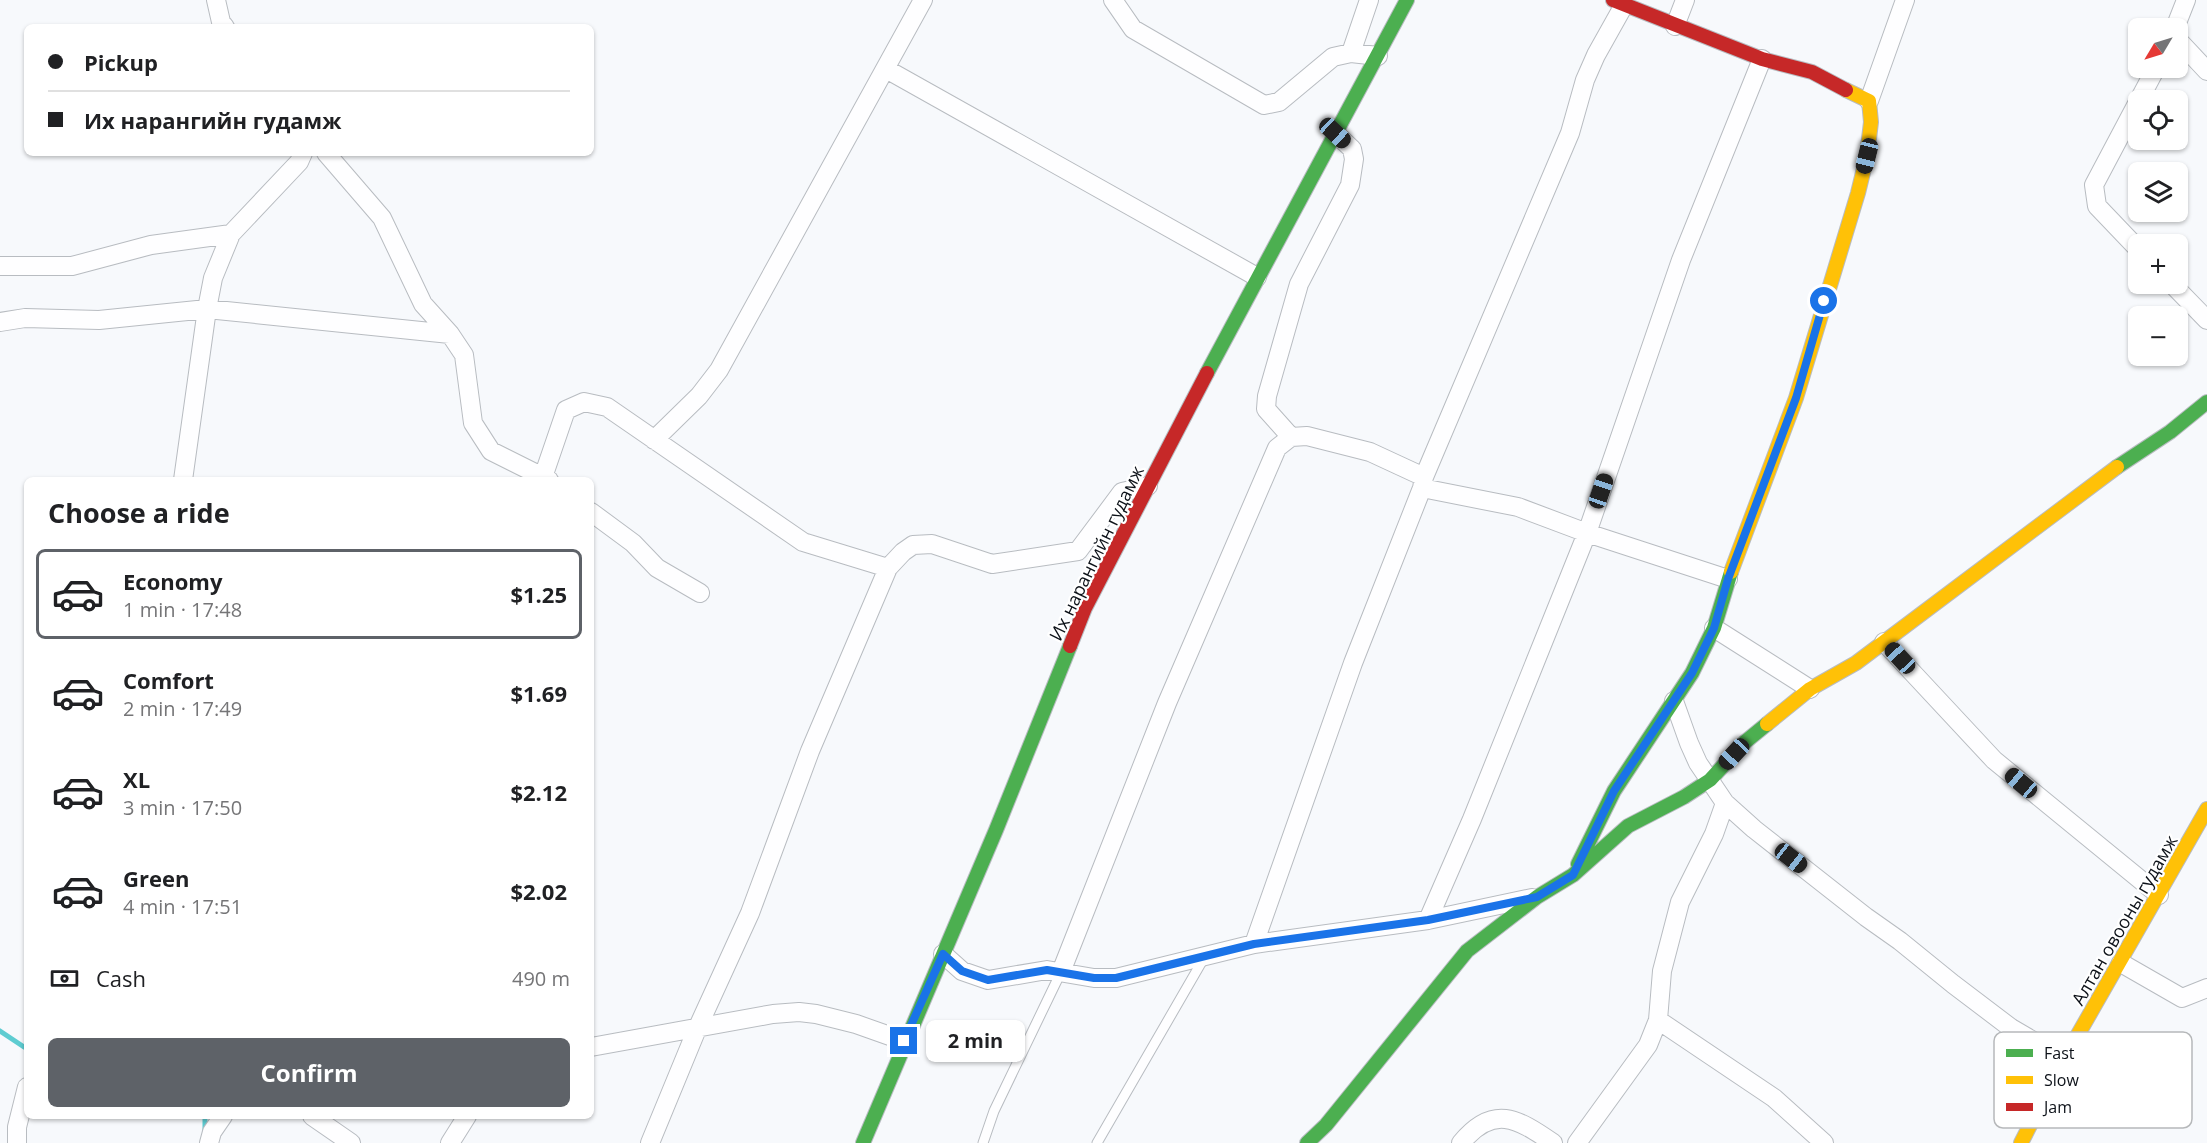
<!DOCTYPE html>
<meta charset="utf-8">
<style>
body{margin:0;font-family:"Open Sans",sans-serif;background:#f6f6f6;color:#202124;height:100vh;display:flex;flex-direction:column;font-size:22px;white-space:nowrap}
*{box-sizing:border-box;margin:0}
p{font-size:20px;color:#757577}
.icon{flex:none;width:33px;height:33px;fill:none;stroke:currentColor;stroke-width:2;stroke-linecap:round;stroke-linejoin:round}
.map{position:relative;flex:1;overflow:hidden}
.drawer{position:absolute;left:24px;top:477px;width:570px;height:642px;display:flex;flex-direction:column;background:#fff;border-radius:9px;box-shadow:0 2px 4px #0004}
.drawer>*{flex:none}
.guide{position:absolute;left:24px;top:24px;width:570px;height:132px;border-radius:9px;box-shadow:0 2px 4px #0004;display:grid;align-content:center;height:132px;padding:0 24px;background:#fff}
.needle{width:39px;rotate:232deg}
.fabs{position:absolute;left:2128px;top:18px;display:grid;gap:12px}
.fabs a{display:grid;place-items:center;width:60px;height:60px;border-radius:9px;background:#fff;box-shadow:0 2px 4px #0004;font-size:30px}
.end{position:absolute;width:27px;height:27px;margin:-14px;border:8px solid #1a73e8;background:#fff;box-shadow:0 0 0 3px #fff}
.from{border-radius:50%}
.bubble{position:absolute;height:42px;border-radius:9px;background:#fff;box-shadow:0 2px 4px #0004;font-size:20px;font-weight:700;line-height:42px;text-align:center}
.car{position:absolute;width:18px;height:36px;margin:-18px -9px;border-radius:8px;box-shadow:0 0 4px 2px #0007;background:linear-gradient(#222 24%,#8ab4d8 0 40%,#222 0 76%,#8ab4d8 0 86%,#222 0)}
.guide b{display:flex;align-items:center;gap:21px;height:57px;font-size:22px}
.guide b+b{border-top:2px solid #e0e0e0}
.guide i{width:15px;height:15px;background:#202124}
ul{padding:0;list-style:none}
li{display:flex;align-items:center;gap:18px;height:90px;margin:0 12px 9px;padding:0 12px;border:3px solid transparent;border-radius:9px}
li div{flex:1}
li b{display:block;font-size:22px}
li em{font-style:normal;font-weight:700}
li.current{border-color:#5e6268}
li>.icon{width:54px;height:54px;stroke-width:1.5}
h2{padding:0 24px;font-size:27px;line-height:72px}
.pay{display:flex;align-items:center;gap:15px;height:66px;padding:0 24px;font-size:22px}
.pay p{margin-inline-start:auto}
.primary-button{display:flex;gap:12px;margin-top:auto;padding:12px 24px}
.primary-button a{flex:1;height:69px;border-radius:9px;background:#5e6268;color:#fff;font-size:24px;font-weight:700;line-height:69px;text-align:center}
.map>svg:first-child{display:block}
</style>
<div class="map">
<svg width="2207" height="1143" viewBox="0 0 2207 1143">
<rect width="100%" height="100%" fill="#f7f9fc"/>
<g fill="none" stroke-linecap="round" stroke-linejoin="round">
<path stroke="#5eccd1" stroke-width="5" d="M0 1031 24 1047
M205 1116V1132"/>
<g stroke="#b8bcc1" stroke-width="11">
<path id="lane" d="M983 1143 994 1111 1061 972
M1097 1143 1204 958"/>
</g>
<g stroke="#b8bcc1" stroke-width="20">
<path id="street" d="M216 0 221 22 225 27
M1113 0 1133 29 1264 105 1279 102 1333 57 1351 53 1378 56
M1624 5 1596 55 1585 80 1570 133 1424 477 1422 488 1518 507 1587 533 1728 579
M1675 26 1685 0
M2175 28 2186 0
M2178 40 2207 71
M1351 53 1369 0
M886 69 1257 277
M1869 101 1905 0
M326 153 382 218 423 304 450 334 464 355 473 423 491 451 549 480
M2139 250 2097 206 2094 185 2156 68
M0 266H72L151 245 231 234 299 162 303 153
M2172 284 2207 320
M0 322 25 318 99 320 207 309 450 334
M1291 437 1266 409 1267 396 1299 284 1350 185 1354 159 1352 149 1335 133
M654 440 699 396 719 370 923 0
M183 480 207 309 213 278 231 234
M542 480 566 410 584 402 607 407 803 542 888 568
M591 512 633 543 657 568 700 593
M1714 628 1810 689
M1884 642 1994 760 2159 895
M1674 701 1689 743 1698 763 1725 803 1754 829 1866 917 1900 941 1953 984 2011 1028 2064 1059
M1428 920 1472 819 1587 533 1681 260 1762 59
M1254 944 1353 663 1422 488
M943 954 962 971 988 980 1047 970 1094 978H1116L1254 944 1428 920 1532 898
M2121 963 2182 998 2207 988
M1061 972 1167 703 1277 448 1291 437 1307 436 1370 452 1424 477
M1658 1020 1774 1098 1824 1143
M591 1047 773 1014 799 1012 816 1014 856 1024 904 1041
M312 1116 351 1143
M17 1143V1127L27 1087
M209 1143 212 1132 223 1116
M450 1143 467 1116
M650 1143 697 1029 750 913 810 751 888 568 903 552 913 545 932 544 992 564 1078 551 1122 492 1148 486
M1461 1143C1493 1104 1517 1118 1553 1143
M1577 1143 1648 1045 1658 1020 1662 971 1680 902 1714 834 1725 803"/>
</g>
<g stroke="#b8bcc1" stroke-width="16">
<path id="fast" d="M1207 373 1407 0
M2117 467 2170 432 2207 402
M1578 864 1614 791 1692 673 1714 628 1731 572
M863 1143 996 830 1070 646
M1307 1143 1326 1125 1467 951 1537 897 1573 875 1628 826 1684 797 1710 780 1745 742 1767 724"/>
</g>
<g stroke="#b8bcc1" stroke-width="16">
<path id="slow" d="M1731 572 1796 398 1858 193 1867 156 1871 122 1869 101 1846 90
M1767 724 1810 689 1856 663 2117 467
M2021 1143 2064 1059 2207 809"/>
</g>
<g stroke="#b8bcc1" stroke-width="16">
<path id="jam" d="M1613 0 1762 59 1812 72 1846 90
M1070 646 1085 608 1207 373"/>
</g>
<use href="#lane" stroke="#fefeff" stroke-width="9"/>
<use href="#street" stroke="#fefeff" stroke-width="18"/>
<use href="#fast" stroke="#4caf50" stroke-width="14"/>
<use href="#slow" stroke="#ffc107" stroke-width="14"/>
<use href="#jam" stroke="#c62828" stroke-width="14"/>
</g>
<g fill="none" stroke-linecap="round" stroke-linejoin="round">
<path stroke="#1a73e8" stroke-width="8" d="M904 1041 943 954 962 971 988 980 1047 970 1094 978H1116L1254 944 1428 920 1537 897 1573 875 1614 791 1692 673 1714 628 1728 579 1796 398 1824 301"/>
</g>
<g text-anchor="middle" dominant-baseline="central" stroke-width="4.5" stroke-linejoin="round" paint-order="stroke">
<g font-size="18" fill="#0c1118" stroke="#fff">
<text transform="translate(1096 553) rotate(-64)">Их нарангийн гудамж</text>
<text transform="translate(2124 920) rotate(-60)">Алтан овооны гудамж</text>
</g>
</g>
<rect x="1994" y="1032" width="198" height="96" rx="9" fill="#fff" stroke="#b6b8ba" stroke-width="1.5"/>
<rect x="2006" y="1049" width="27" height="8" fill="#4caf50"/>
<rect x="2006" y="1076" width="27" height="8" fill="#ffc107"/>
<rect x="2006" y="1103" width="27" height="8" fill="#c62828"/>
<g font-size="16" fill="#0c1118">
<text x="2044" y="1059">Fast</text>
<text x="2044" y="1086">Slow</text>
<text x="2044" y="1113">Jam</text>
</g>
</svg>
<div class="fabs">
<a><svg class="needle" viewBox="-14 -14 28 28"><path d="M0-13l5 13h-10z" fill="#e53935"/><path d="M0 13l5-13h-10z" fill="#757577"/></svg></a>
<a><svg class="icon" aria-label="locate" viewBox="0 0 24 24"><circle cx="12" cy="12" r="6"/><path d="M12 2v4M12 18v4M2 12h4M18 12h4"/></svg></a>
<a><svg class="icon" aria-label="layers" viewBox="0 0 24 24"><path d="M12 4l9 5-9 5-9-5zM3 14l9 5 9-5"/></svg></a>
<a>+</a>
<a>−</a>
</div>
<i class="end from" style="left:1824px;top:301px"></i>
<i class="end" style="left:904px;top:1041px"></i>
<div class="bubble" style="left:926px;top:1020px;width:99px">2 min</div>
<i class="car" style="left:1335px;top:133px;rotate:133deg"></i>
<i class="car" style="left:1867px;top:156px;rotate:194deg"></i>
<i class="car" style="left:1601px;top:491px;rotate:19deg"></i>
<i class="car" style="left:1900px;top:658px;rotate:317deg"></i>
<i class="car" style="left:1734px;top:754px;rotate:223deg"></i>
<i class="car" style="left:2021px;top:783px;rotate:310deg"></i>
<i class="car" style="left:1791px;top:858px;rotate:128deg"></i>
<div class="guide">
<b><i class="from"></i>Pickup</b>
<b><i></i>Их нарангийн гудамж</b>
</div>
<section class="drawer">
<h2>Choose a ride</h2>
<ul>
<li class="current"><svg class="icon" aria-label="car" viewBox="0 0 24 24"><path d="M5 17H2v-5l4-1 3-4h7l3 4 3 1v5h-3M9 17h6M6 11h13"/><circle cx="7" cy="17" r="2"/><circle cx="17" cy="17" r="2"/></svg><div><b>Economy</b><p>1 min · 17:48</p></div><em>$1.25</em></li>
<li><svg class="icon" aria-label="car" viewBox="0 0 24 24"><path d="M5 17H2v-5l4-1 3-4h7l3 4 3 1v5h-3M9 17h6M6 11h13"/><circle cx="7" cy="17" r="2"/><circle cx="17" cy="17" r="2"/></svg><div><b>Comfort</b><p>2 min · 17:49</p></div><em>$1.69</em></li>
<li><svg class="icon" aria-label="car" viewBox="0 0 24 24"><path d="M5 17H2v-5l4-1 3-4h7l3 4 3 1v5h-3M9 17h6M6 11h13"/><circle cx="7" cy="17" r="2"/><circle cx="17" cy="17" r="2"/></svg><div><b>XL</b><p>3 min · 17:50</p></div><em>$2.12</em></li>
<li><svg class="icon" aria-label="car" viewBox="0 0 24 24"><path d="M5 17H2v-5l4-1 3-4h7l3 4 3 1v5h-3M9 17h6M6 11h13"/><circle cx="7" cy="17" r="2"/><circle cx="17" cy="17" r="2"/></svg><div><b>Green</b><p>4 min · 17:51</p></div><em>$2.02</em></li>
</ul>
<div class="pay"><svg class="icon" aria-label="cash" viewBox="0 0 24 24"><path d="M3 7h18v10H3z"/><circle cx="12" cy="12" r="2"/></svg>Cash<p>490 m</p></div>
<div class="primary-button"><a>Confirm</a></div>
</section>
</div>
